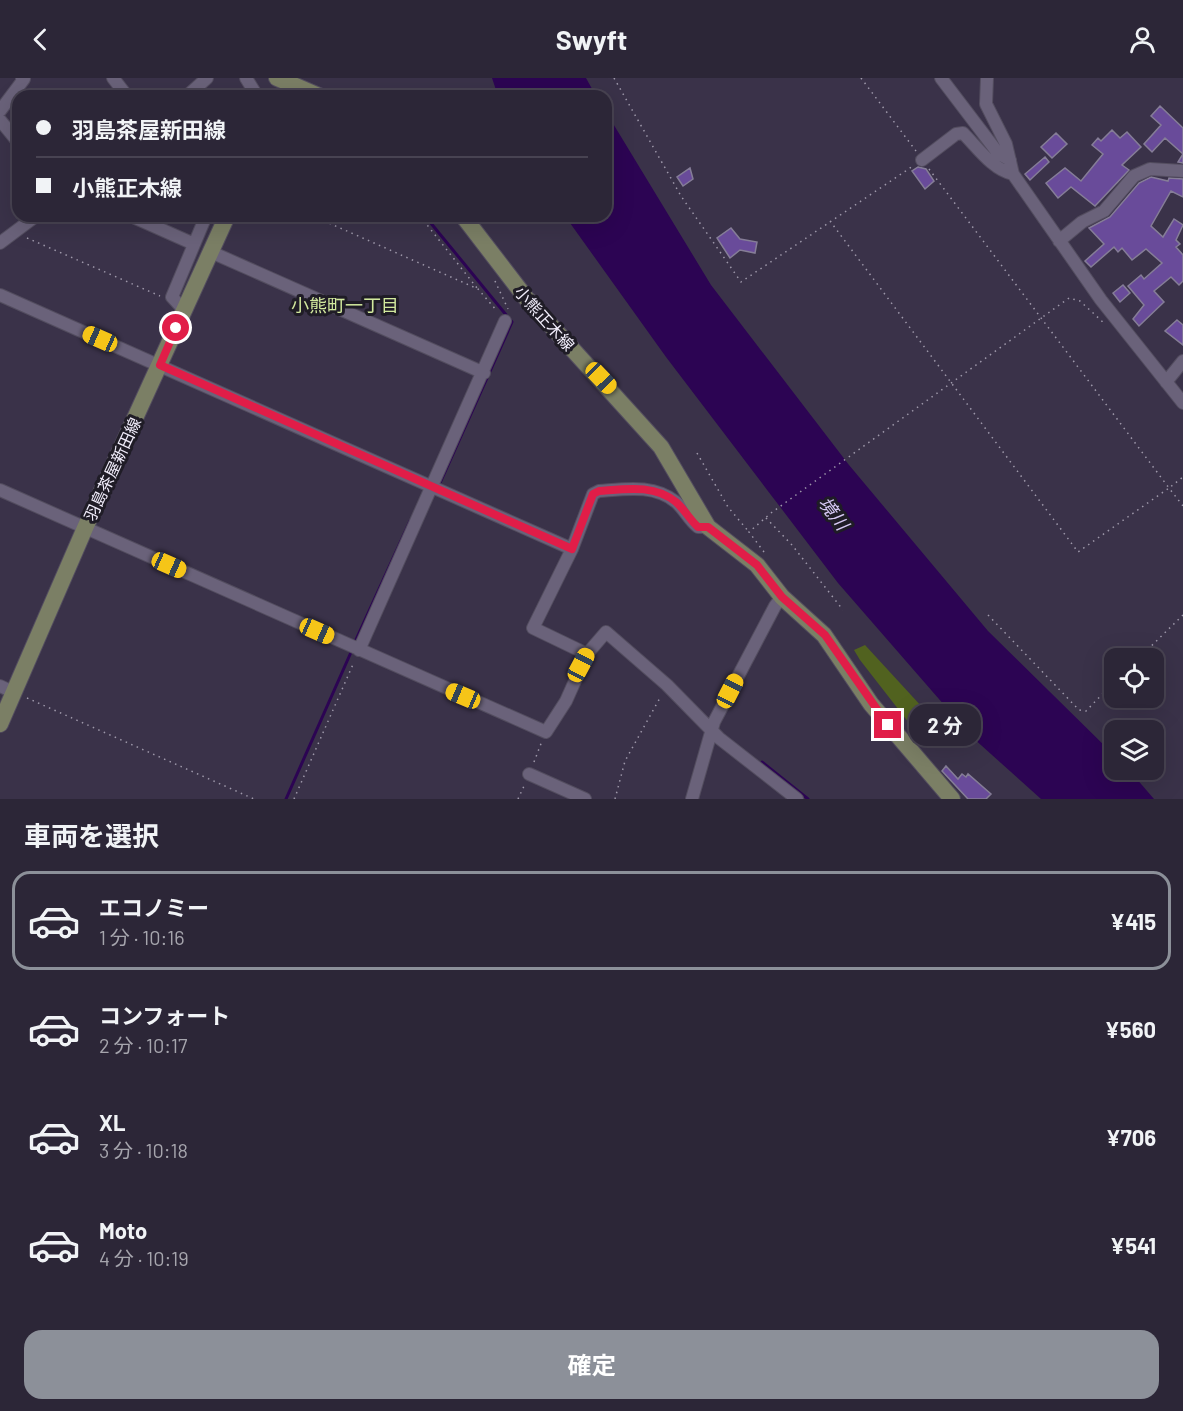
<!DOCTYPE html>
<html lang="ja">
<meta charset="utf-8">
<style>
body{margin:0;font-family:Barlow,"Noto Sans JP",sans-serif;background:#342e3f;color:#f1f3f6;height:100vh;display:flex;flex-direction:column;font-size:22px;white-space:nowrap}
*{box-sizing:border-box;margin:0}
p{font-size:20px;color:#a6a5ad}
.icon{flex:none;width:33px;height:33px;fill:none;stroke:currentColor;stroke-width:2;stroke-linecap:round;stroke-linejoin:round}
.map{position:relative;height:721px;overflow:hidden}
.details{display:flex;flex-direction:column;background:#2c2637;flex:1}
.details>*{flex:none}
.banner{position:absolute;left:12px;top:12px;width:600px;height:132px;border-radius:18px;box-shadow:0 6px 24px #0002,0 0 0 2px #484352;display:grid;align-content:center;height:132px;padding:0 24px;background:#2c2637}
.fabs{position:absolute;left:1104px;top:570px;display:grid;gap:12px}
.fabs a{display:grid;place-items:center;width:60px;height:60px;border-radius:12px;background:#2c2637;box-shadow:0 6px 24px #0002,0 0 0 2px #484352;font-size:30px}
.end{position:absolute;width:27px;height:27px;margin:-14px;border:8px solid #e11d48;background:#fff;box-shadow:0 0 0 3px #fff}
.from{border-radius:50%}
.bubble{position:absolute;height:42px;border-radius:18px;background:#2c2637;box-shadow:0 6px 24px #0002,0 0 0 2px #484352;font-size:20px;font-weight:700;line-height:42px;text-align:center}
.car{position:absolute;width:18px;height:36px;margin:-18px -9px;border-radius:8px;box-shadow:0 0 4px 2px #0007;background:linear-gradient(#f5c518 24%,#345 0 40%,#f5c518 0 76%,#345 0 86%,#f5c518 0)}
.banner b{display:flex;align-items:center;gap:21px;height:57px;font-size:22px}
.banner b+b{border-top:2px solid #484352}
.banner i{width:15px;height:15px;background:#f1f3f6}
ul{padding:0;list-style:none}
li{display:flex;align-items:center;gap:18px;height:99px;margin:0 12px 9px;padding:0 12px;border:3px solid transparent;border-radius:18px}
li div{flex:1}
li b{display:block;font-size:22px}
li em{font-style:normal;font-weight:700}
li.selected{border-color:#8c9099}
li>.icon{width:54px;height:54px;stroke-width:1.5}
h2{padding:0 24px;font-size:27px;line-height:72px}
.cta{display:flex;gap:12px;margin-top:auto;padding:12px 24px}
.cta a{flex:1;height:69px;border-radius:18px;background:#8c9099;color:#fff;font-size:24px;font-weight:700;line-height:69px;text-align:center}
header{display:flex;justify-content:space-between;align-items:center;height:78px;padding:0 24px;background:#2c2637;font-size:27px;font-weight:700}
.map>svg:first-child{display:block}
</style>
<header><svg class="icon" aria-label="back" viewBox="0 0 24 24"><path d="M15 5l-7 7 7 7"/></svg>Swyft<svg class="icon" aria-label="person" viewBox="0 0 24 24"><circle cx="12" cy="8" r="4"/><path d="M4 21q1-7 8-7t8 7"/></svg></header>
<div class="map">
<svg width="1183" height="721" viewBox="0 0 1183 721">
<rect width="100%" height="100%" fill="#3a3249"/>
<path fill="#51621f" d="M865 567 934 642 916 654 860 582 854 572Z"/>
<path fill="#2c0453" d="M492 0H586L596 18H498Z
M606 34 711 207 849 387 988 553 1114 677V692H1129L1154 721H1041L972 659 838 505 666 279 565 138H606Z"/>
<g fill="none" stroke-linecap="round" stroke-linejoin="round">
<path stroke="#2c0453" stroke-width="3" d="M425 138 512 244 440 405
M354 566 410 443
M762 684 808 721
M286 721 352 572"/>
</g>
<path fill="#694b9a" stroke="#857d97" stroke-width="1.5" d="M1160 28 1183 50V85L1178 84 1183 76 1165 60 1152 74 1144 66 1161 47 1151 38Z
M1112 52 1120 60 1127 54 1141 69 1122 87 1129 92 1095 128 1071 109 1058 120 1046 105 1065 90 1081 103 1103 76 1092 67 1098 60 1101 63Z
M1056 55 1067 66 1052 80 1041 69Z
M1045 79 1049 84 1030 102 1025 96Z
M918 89 926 91 934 103 925 111 912 93Z
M690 90 693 101 683 108 677 99Z
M1151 99 1168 103 1169 100 1183 101V119L1171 113 1151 148 1163 159 1174 141 1183 147 1176 162 1180 166 1176 169 1183 177V203L1179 207 1171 199 1154 213 1164 224 1139 248 1133 241 1144 227 1128 208 1141 197 1144 201 1162 185 1146 171 1132 182 1122 170 1118 174 1114 169 1091 189 1085 183 1104 166 1089 150 1110 139 1139 105Z
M731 150 740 161 757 164 755 175 740 172 730 180 717 160Z
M1123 207 1130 215 1120 224 1113 215Z
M1177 242 1183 247V267L1165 253Z
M946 688 958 701 962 696 966 699 968 696 991 716 986 721H968L942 693Z"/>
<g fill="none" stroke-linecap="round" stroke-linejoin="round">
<g stroke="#534d5f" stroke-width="14">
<path id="street" d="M113 0 127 18
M246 0 254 13 251 18
M941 0 998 75 1010 82
M987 0 986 26 1006 66 1013 96 1101 222 1183 325
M187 18 207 0
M0 33 24 1 22 0
M0 42 18 64
M922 82 956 56 963 55C977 69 993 92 1013 96
M131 138 194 166
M1059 163 1082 144 1104 133 1134 98 1150 91 1183 93
M0 165 36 138
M211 174 484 295
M0 217 572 471
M184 232 172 219 206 138
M1166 304 1183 283
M0 412 546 654 566 623 587 576 606 554 667 607 719 660 797 721
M359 572 505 243
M587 576 533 550 572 471 593 416 599 413C626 411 654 406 676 424 685 432 689 442 698 449H708
M0 608 15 615
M529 696 585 721
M692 721 714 644 775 528 782 519"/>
</g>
<g stroke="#534d5f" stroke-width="18">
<path id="secondary" d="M277 0 319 18
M463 138 526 220 661 369 708 449 757 487 782 519 824 557 871 626 952 721
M0 646 85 450 227 138"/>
</g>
<path stroke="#9e98aa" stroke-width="1.5" stroke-dasharray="1.5 4.5" stroke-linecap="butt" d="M614 0 681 118 741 204 913 88
M861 0 916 73
M929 91 1169 410 1183 399
M313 138 478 211 497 233
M420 138 477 210
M830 143 1078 474 1169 410 1183 428
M27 160 160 218
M495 203 508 231
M697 375 728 429 749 454
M766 440 792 467 843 532
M764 474 749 454 771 435 1069 220 1080 223 1105 246
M988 537 1079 632 1086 633 1114 604
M1139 580 1183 537
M27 620 254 721
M534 684 542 663
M294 721 354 584
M518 721 524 708
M615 721 625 683 661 618"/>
<use href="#street" stroke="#6a627a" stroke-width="12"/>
<use href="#secondary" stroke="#7b7f65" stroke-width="16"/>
</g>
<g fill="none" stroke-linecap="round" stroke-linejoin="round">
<path stroke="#e11d48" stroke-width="8" d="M176 250 160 287 572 471 593 416 599 413C626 411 654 406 676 424 685 432 690 442 698 449H708L757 487 782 519 825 557 888 647"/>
</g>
<g text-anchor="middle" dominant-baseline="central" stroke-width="6" stroke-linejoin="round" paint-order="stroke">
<g font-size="16" fill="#f2eefc" stroke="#1f1c26">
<text transform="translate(545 240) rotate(48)">小熊正木線</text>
<text transform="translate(112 391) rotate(-65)">羽島茶屋新田線</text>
</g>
<g font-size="18" fill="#d2e99e" stroke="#1f1c26">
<text x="345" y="227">小熊町一丁目</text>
</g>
<g font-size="18" font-style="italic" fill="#d7c9f5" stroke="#1f1c26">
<text transform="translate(834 435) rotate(53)">境川</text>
</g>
</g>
</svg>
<div class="fabs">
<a><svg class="icon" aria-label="locate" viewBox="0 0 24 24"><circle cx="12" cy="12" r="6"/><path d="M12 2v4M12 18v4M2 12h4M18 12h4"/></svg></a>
<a><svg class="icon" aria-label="layers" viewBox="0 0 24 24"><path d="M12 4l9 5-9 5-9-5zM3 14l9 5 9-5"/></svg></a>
</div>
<i class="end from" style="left:176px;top:250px"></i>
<i class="end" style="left:888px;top:647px"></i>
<div class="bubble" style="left:909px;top:626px;width:72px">2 分</div>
<i class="car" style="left:100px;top:261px;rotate:294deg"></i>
<i class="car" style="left:601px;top:300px;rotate:136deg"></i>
<i class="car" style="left:169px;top:487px;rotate:114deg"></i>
<i class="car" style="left:317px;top:553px;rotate:114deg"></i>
<i class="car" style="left:581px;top:587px;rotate:28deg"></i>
<i class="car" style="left:730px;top:613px;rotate:27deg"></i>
<i class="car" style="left:463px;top:618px;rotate:293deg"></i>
<div class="banner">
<b><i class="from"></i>羽島茶屋新田線</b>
<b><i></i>小熊正木線</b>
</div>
</div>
<section class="details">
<h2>車両を選択</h2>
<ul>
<li class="selected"><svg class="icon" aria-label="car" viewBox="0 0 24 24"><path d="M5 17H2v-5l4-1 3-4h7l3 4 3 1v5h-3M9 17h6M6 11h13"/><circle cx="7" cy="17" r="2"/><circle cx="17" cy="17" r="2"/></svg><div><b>エコノミー</b><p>1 分 · 10:16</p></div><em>¥415</em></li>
<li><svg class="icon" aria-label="car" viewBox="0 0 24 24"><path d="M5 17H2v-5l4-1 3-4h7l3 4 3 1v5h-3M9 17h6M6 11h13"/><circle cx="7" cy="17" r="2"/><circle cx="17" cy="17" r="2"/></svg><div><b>コンフォート</b><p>2 分 · 10:17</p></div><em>¥560</em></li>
<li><svg class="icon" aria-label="car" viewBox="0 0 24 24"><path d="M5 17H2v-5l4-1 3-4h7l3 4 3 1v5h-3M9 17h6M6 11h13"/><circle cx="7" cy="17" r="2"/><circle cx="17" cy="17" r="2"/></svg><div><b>XL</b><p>3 分 · 10:18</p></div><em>¥706</em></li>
<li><svg class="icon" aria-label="car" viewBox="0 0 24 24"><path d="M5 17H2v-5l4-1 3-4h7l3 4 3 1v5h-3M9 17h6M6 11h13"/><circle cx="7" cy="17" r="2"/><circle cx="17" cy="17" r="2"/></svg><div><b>Moto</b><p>4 分 · 10:19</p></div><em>¥541</em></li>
</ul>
<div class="cta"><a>確定</a></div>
</section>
